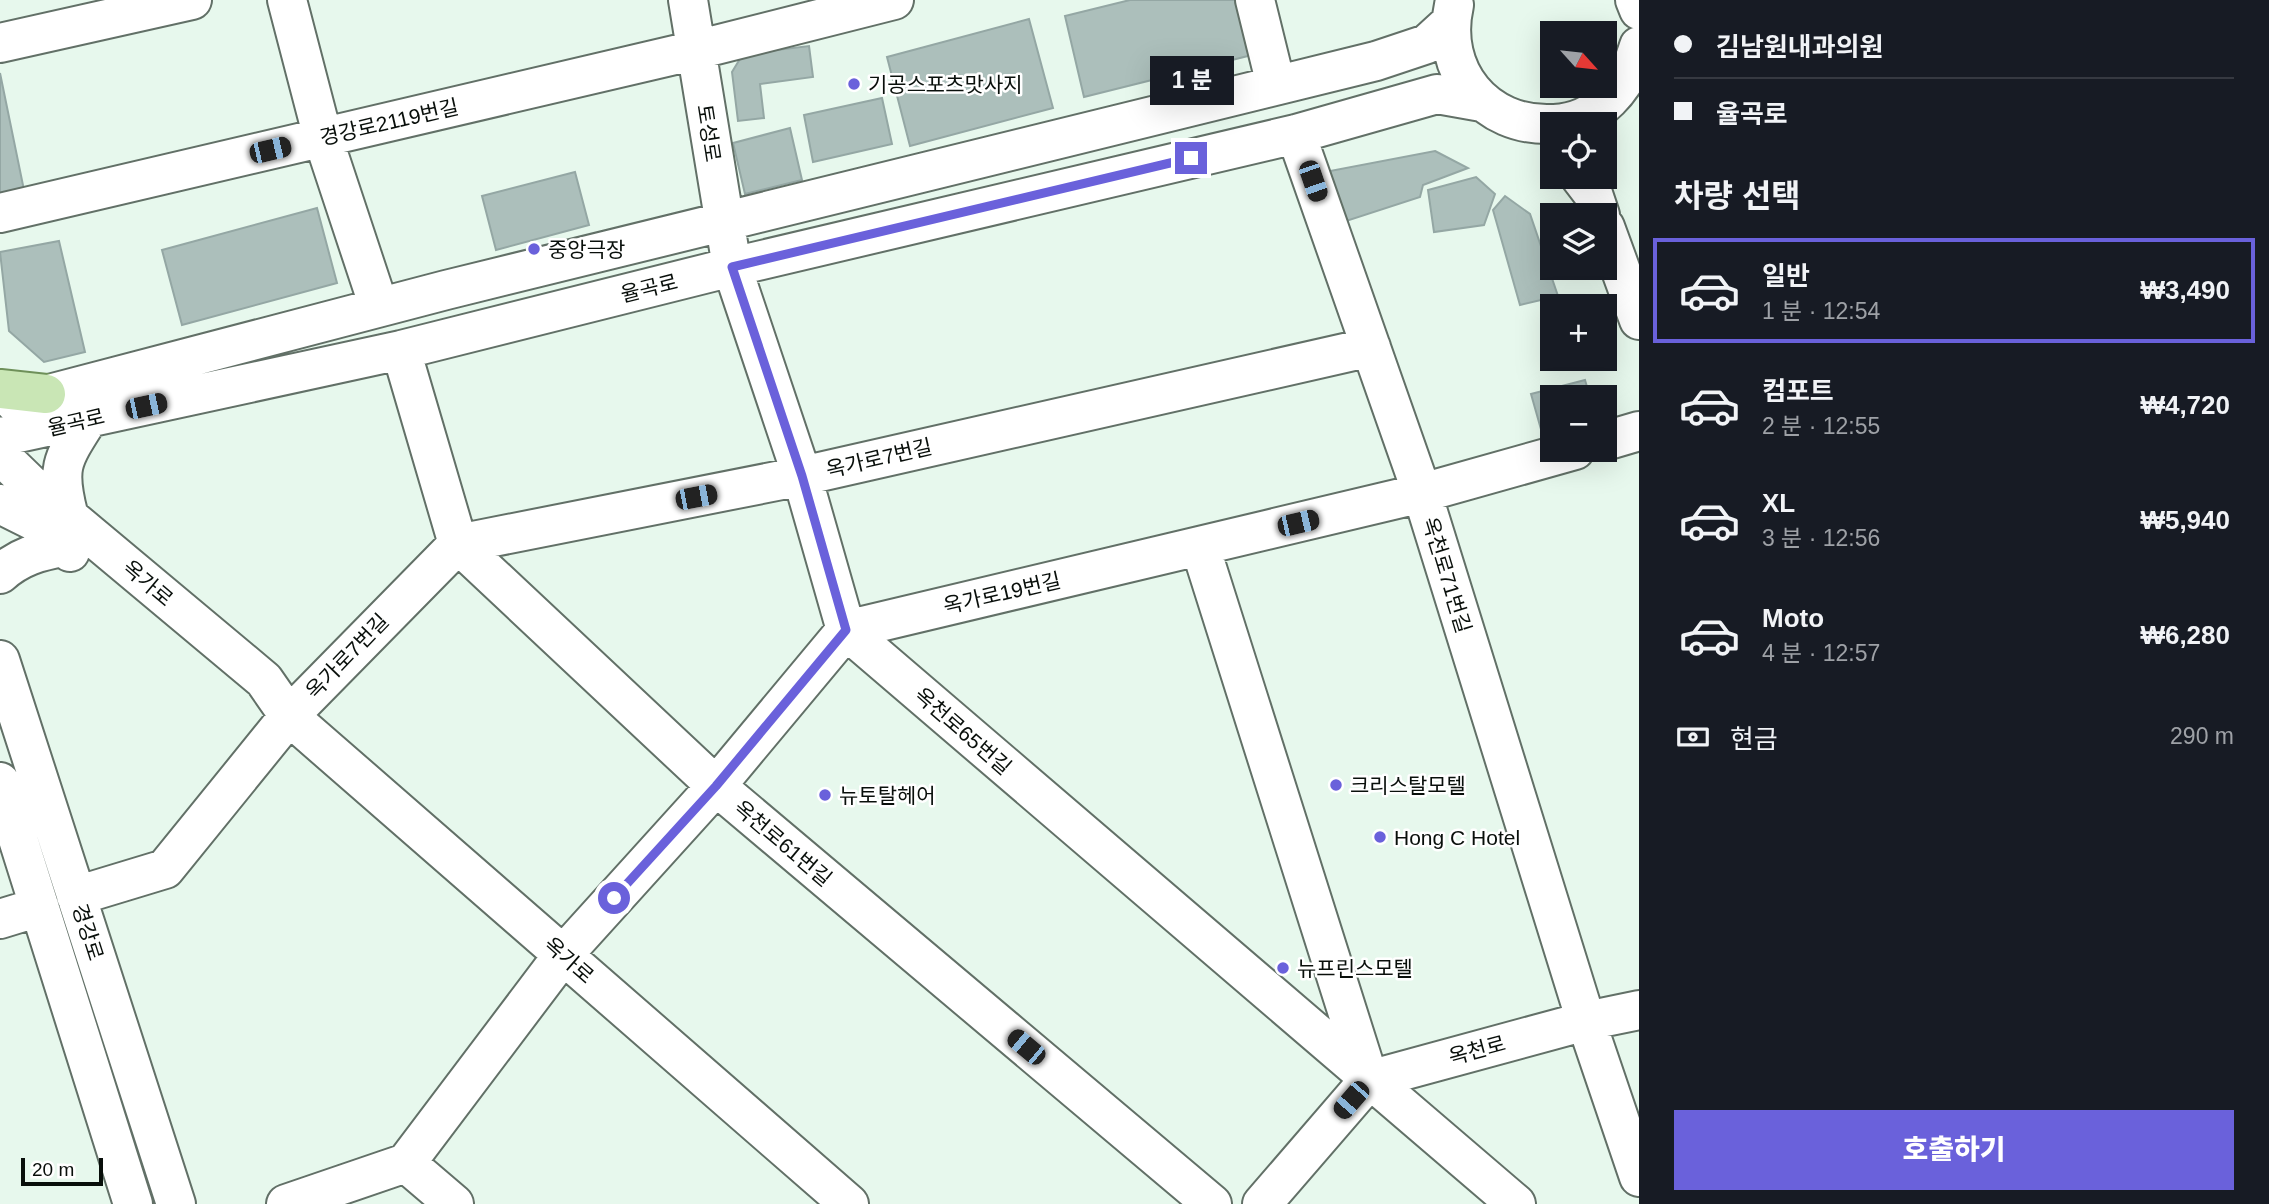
<!DOCTYPE html>
<html lang="ko">
<meta charset="utf-8">
<style>
body{margin:0;font-family:Arial,"Noto Sans KR",sans-serif;background:#20242c;color:#f1f3f6;height:100vh;display:flex;flex-direction:column;font-size:26px;white-space:nowrap}
*{box-sizing:border-box;margin:0}
p{font-size:23px;color:#9ea1a6}
.icon{flex:none;width:38px;height:38px;fill:none;stroke:currentColor;stroke-width:2;stroke-linecap:round;stroke-linejoin:round}
.map{position:relative;flex:1;overflow:hidden}
.panel{display:flex;flex-direction:column;background:#171b24;width:630px}
.panel>*{flex:none}
.banner{display:grid;align-content:center;height:154px;padding:0 35px;background:#171b24}
.needle{width:46px;rotate:117deg}
.tools{position:absolute;left:1540px;top:21px;display:grid;gap:14px}
.tools a{display:grid;place-items:center;width:77px;height:77px;border-radius:0px;background:#171b24;box-shadow:0 7px 28px #0002;font-size:35px}
.scale{position:absolute;left:21px;bottom:18px;width:82px;box-sizing:border-box;padding-left:7px;border:4px solid #090f0b;border-top:0;font-size:19px;line-height:24px;white-space:nowrap;color:#090f0b;-webkit-text-stroke:5px #fff;paint-order:stroke}
.end{position:absolute;width:32px;height:32px;margin:-16px;border:9px solid #6a61db;background:#fff;box-shadow:0 0 0 4px #fff}
.from{border-radius:50%}
.bubble{position:absolute;height:49px;border-radius:0px;background:#171b24;box-shadow:0 7px 28px #0002;font-size:23px;font-weight:800;line-height:49px;text-align:center}
.car{position:absolute;width:21px;height:42px;margin:-21px -10px;border-radius:9px;box-shadow:0 0 5px 2px #0007;background:linear-gradient(#222 24%,#8ab4d8 0 40%,#222 0 76%,#8ab4d8 0 86%,#222 0)}
.banner b{display:flex;align-items:center;gap:24px;height:66px;font-size:26px}
.banner b+b{border-top:2px solid #363941}
.banner i{width:18px;height:18px;background:#f1f3f6}
ul{padding:0;list-style:none}
li{display:flex;align-items:center;gap:21px;height:105px;margin:0 14px 10px;padding:0 21px;border:4px solid transparent;border-radius:0px}
li div{flex:1}
li b{display:block;font-size:26px}
li em{font-style:normal;font-weight:800}
li.current{border-color:#6a61db}
li>.icon{width:63px;height:63px;stroke-width:1.5}
h2{padding:0 35px;font-size:32px;line-height:84px}
.pay{display:flex;align-items:center;gap:18px;height:77px;padding:0 35px;font-size:26px}
.pay p{margin-inline-start:auto}
.button{display:flex;gap:14px;margin-top:auto;padding:14px 35px}
.button a{flex:1;height:80px;border-radius:0px;background:#6a61db;color:#fff;font-size:28px;font-weight:800;line-height:80px;text-align:center}
main{display:flex;flex:1;min-height:0}
.map>svg:first-child{display:block}
</style>
<main>
<div class="map">
<svg width="1639" height="1204" viewBox="0 0 1639 1204">
<rect width="100%" height="100%" fill="#e7f8ed"/>
<path fill="#acbfbb" stroke="#94a7a4" stroke-width="2" d="M1130 0H1238L1252 55 1084 97 1065 16Z
M1029 19 1053 108 910 146 887 57Z
M809 46 813 77 760 84 764 118 738 121 732 72 743 54Z
M0 73 25 195 0 202Z
M882 98 892 144 813 162 804 115Z
M790 128 802 180 745 194 733 143Z
M1435 151 1468 168 1423 185 1420 197 1337 224 1330 171Z
M575 172 589 225 496 250 482 196Z
M1476 177 1495 194 1484 225 1434 232 1428 190Z
M1505 196 1530 214 1558 296 1520 305 1493 210Z
M317 208 337 283 182 325 162 250Z
M59 241 85 352 44 362 9 331 0 252Z
M1585 380 1590 397H1552V445L1546 447 1531 394Z"/>
<g fill="none" stroke-linecap="round" stroke-linejoin="round">
<g stroke="#627067" stroke-width="42">
<path id="minor" d="M287 0 323 138 379 307
M688 0 732 267 802 476 846 630 1516 1204
M1255 0 1276 85
M1635 0 1639 10
M1454 5C1439 71 1485 127 1552 124
M0 43 192 0
M1554 124C1599 122 1628 86 1639 46
M1296 134 1422 493 1586 1021 1639 1177
M1580 177 1593 194 1600 215
M0 213 696 50 894 0
M1605 227 1639 320
M401 350 458 544 716 786 1212 1204
M15 403 446 290 1376 61 1427 44 1450 23
M0 437 401 350 732 267 1296 134 1437 94 1482 102
M1605 441 1639 431
M0 455 32 486 264 680 289 716 849 1204
M0 504 34 521 70 552
M69 517C56 468 61 461 88 419
M1200 546 1369 1080
M0 574C19 557 39 551 64 547
M0 660 176 1204
M0 782 133 1204
M76 896 165 869 289 716 458 544 802 476 1371 347
M0 919 39 907
M406 1163 454 1204
M286 1204 406 1163 563 955 716 786 846 630 1422 493 1575 450
M1262 1204 1369 1080 1586 1021 1639 1010"/>
</g>
<g stroke="#6e9059" stroke-width="42">
<path id="major" d="M0 389 46 394"/>
</g>
<use href="#minor" stroke="#fff" stroke-width="38"/>
<use href="#major" stroke="#c9e6b5" stroke-width="38"/>
</g>
<g fill="none" stroke-linecap="round" stroke-linejoin="round">
<path stroke="#6a61db" stroke-width="9" d="M614 898 716 786 846 630 802 476 732 267 1191 158"/>
</g>
<g fill="#6a61db" stroke="#fff" stroke-width="2.5">
<circle cx="854" cy="84" r="7"/>
<circle cx="534" cy="249" r="7"/>
<circle cx="1336" cy="785" r="7"/>
<circle cx="825" cy="795" r="7"/>
<circle cx="1380" cy="837" r="7"/>
<circle cx="1283" cy="968" r="7"/>
</g>
<g text-anchor="middle" dominant-baseline="central" stroke-width="5" stroke-linejoin="round" paint-order="stroke">
<g font-size="21" fill="#090f0b" stroke="#fff" text-anchor="start">
<text x="868" y="84">기공스포츠맛사지</text>
<text x="548" y="249">중앙극장</text>
<text x="1350" y="785">크리스탈모텔</text>
<text x="839" y="795">뉴토탈헤어</text>
<text x="1394" y="837">Hong C Hotel</text>
<text x="1297" y="968">뉴프린스모텔</text>
</g>
<g font-size="21" fill="#090f0b" stroke="#fff">
<text transform="translate(389 122) rotate(-13)">경강로2119번길</text>
<text transform="translate(709 133) rotate(81)">토성로</text>
<text transform="translate(649 288) rotate(-14)">율곡로</text>
<text transform="translate(76 422) rotate(-13)">율곡로</text>
<text transform="translate(879 458) rotate(-13)">옥가로7번길</text>
<text transform="translate(1447 575) rotate(73)">옥천로71번길</text>
<text transform="translate(148 583) rotate(40)">옥가로</text>
<text transform="translate(1002 593) rotate(-13)">옥가로19번길</text>
<text transform="translate(347 656) rotate(-46)">옥가로7번길</text>
<text transform="translate(963 731) rotate(41)">옥천로65번길</text>
<text transform="translate(783 843) rotate(40)">옥천로61번길</text>
<text transform="translate(88 932) rotate(72)">경강로</text>
<text transform="translate(569 960) rotate(41)">옥가로</text>
<text transform="translate(1477 1050) rotate(-15)">옥천로</text>
</g>
</g>
</svg>
<div class="tools">
<a><svg class="needle" viewBox="-14 -14 28 28"><path d="M0-13l5 13h-10z" fill="#e53935"/><path d="M0 13l5-13h-10z" fill="#9ea1a6"/></svg></a>
<a><svg class="icon" aria-label="locate" viewBox="0 0 24 24"><circle cx="12" cy="12" r="6"/><path d="M12 2v4M12 18v4M2 12h4M18 12h4"/></svg></a>
<a><svg class="icon" aria-label="layers" viewBox="0 0 24 24"><path d="M12 4l9 5-9 5-9-5zM3 14l9 5 9-5"/></svg></a>
<a>+</a>
<a>−</a>
</div>
<div class="scale">20 m</div>
<i class="end from" style="left:614px;top:898px"></i>
<i class="end" style="left:1191px;top:158px"></i>
<div class="bubble" style="left:1150px;top:56px;width:84px">1 분</div>
<i class="car" style="left:270px;top:150px;rotate:77deg"></i>
<i class="car" style="left:1313px;top:181px;rotate:161deg"></i>
<i class="car" style="left:146px;top:406px;rotate:78deg"></i>
<i class="car" style="left:696px;top:497px;rotate:79deg"></i>
<i class="car" style="left:1298px;top:523px;rotate:77deg"></i>
<i class="car" style="left:1026px;top:1047px;rotate:310deg"></i>
<i class="car" style="left:1351px;top:1100px;rotate:221deg"></i>
</div>
<section class="panel">
<div class="banner">
<b><i class="from"></i>김남원내과의원</b>
<b><i></i>율곡로</b>
</div>
<h2>차량 선택</h2>
<ul>
<li class="current"><svg class="icon" aria-label="car" viewBox="0 0 24 24"><path d="M5 17H2v-5l4-1 3-4h7l3 4 3 1v5h-3M9 17h6M6 11h13"/><circle cx="7" cy="17" r="2"/><circle cx="17" cy="17" r="2"/></svg><div><b>일반</b><p>1 분 · 12:54</p></div><em>₩3,490</em></li>
<li><svg class="icon" aria-label="car" viewBox="0 0 24 24"><path d="M5 17H2v-5l4-1 3-4h7l3 4 3 1v5h-3M9 17h6M6 11h13"/><circle cx="7" cy="17" r="2"/><circle cx="17" cy="17" r="2"/></svg><div><b>컴포트</b><p>2 분 · 12:55</p></div><em>₩4,720</em></li>
<li><svg class="icon" aria-label="car" viewBox="0 0 24 24"><path d="M5 17H2v-5l4-1 3-4h7l3 4 3 1v5h-3M9 17h6M6 11h13"/><circle cx="7" cy="17" r="2"/><circle cx="17" cy="17" r="2"/></svg><div><b>XL</b><p>3 분 · 12:56</p></div><em>₩5,940</em></li>
<li><svg class="icon" aria-label="car" viewBox="0 0 24 24"><path d="M5 17H2v-5l4-1 3-4h7l3 4 3 1v5h-3M9 17h6M6 11h13"/><circle cx="7" cy="17" r="2"/><circle cx="17" cy="17" r="2"/></svg><div><b>Moto</b><p>4 분 · 12:57</p></div><em>₩6,280</em></li>
</ul>
<div class="pay"><svg class="icon" aria-label="cash" viewBox="0 0 24 24"><path d="M3 7h18v10H3z"/><circle cx="12" cy="12" r="2"/></svg>현금<p>290 m</p></div>
<div class="button"><a>호출하기</a></div>
</section>
</main>
